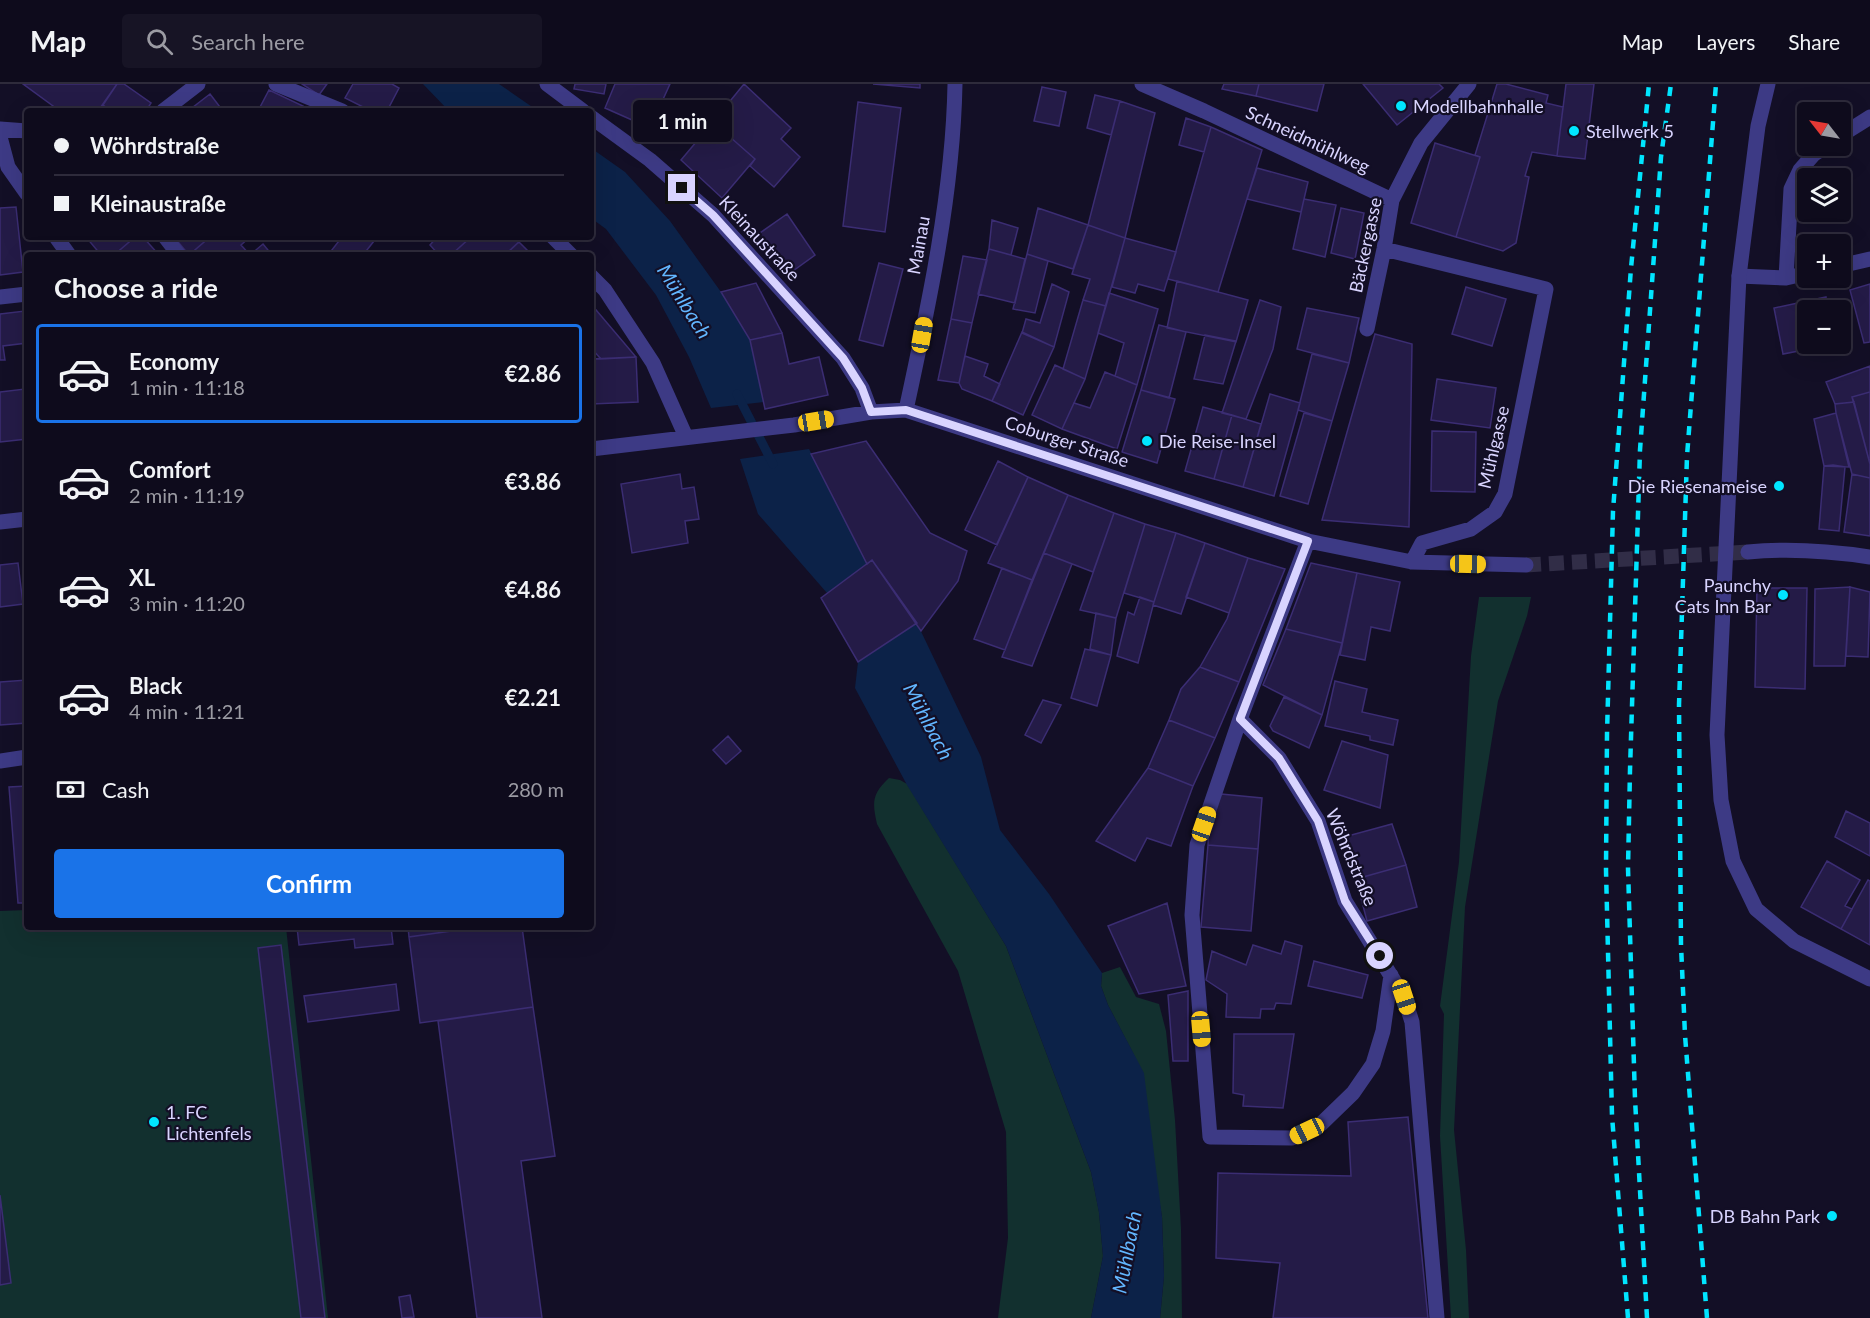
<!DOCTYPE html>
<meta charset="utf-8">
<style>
body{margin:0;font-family:Lato,sans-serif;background:#171425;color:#f1f3f6;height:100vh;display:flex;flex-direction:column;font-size:22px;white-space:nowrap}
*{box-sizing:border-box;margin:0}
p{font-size:20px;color:#9b9ba3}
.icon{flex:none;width:33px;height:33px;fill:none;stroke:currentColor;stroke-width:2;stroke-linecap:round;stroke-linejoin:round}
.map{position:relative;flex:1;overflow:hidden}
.details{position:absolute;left:24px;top:168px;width:570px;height:678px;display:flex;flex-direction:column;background:#0e0b1c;border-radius:6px;box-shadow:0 6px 24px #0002,0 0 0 2px #2e2b3b}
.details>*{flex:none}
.hud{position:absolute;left:24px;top:24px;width:570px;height:132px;border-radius:6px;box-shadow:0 6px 24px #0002,0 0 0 2px #2e2b3b;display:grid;align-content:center;height:132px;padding:0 30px;background:#0e0b1c}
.needle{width:39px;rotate:301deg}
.tools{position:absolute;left:1797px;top:18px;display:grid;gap:12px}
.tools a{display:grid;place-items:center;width:54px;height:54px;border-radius:6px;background:#0e0b1c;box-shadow:0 6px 24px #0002,0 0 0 2px #2e2b3b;font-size:30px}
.end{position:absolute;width:27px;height:27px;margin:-14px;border:8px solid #d9d4ff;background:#111;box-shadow:0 0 0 3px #111}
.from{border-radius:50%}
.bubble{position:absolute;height:42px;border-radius:6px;background:#0e0b1c;box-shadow:0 6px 24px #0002,0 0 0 2px #2e2b3b;font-size:20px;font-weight:700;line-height:42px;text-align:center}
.car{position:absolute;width:18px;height:36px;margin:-18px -9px;border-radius:8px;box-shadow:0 0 4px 2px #0007;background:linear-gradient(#f5c518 24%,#345 0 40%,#f5c518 0 76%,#345 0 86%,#f5c518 0)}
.hud b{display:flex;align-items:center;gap:21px;height:57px;font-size:22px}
.hud b+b{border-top:2px solid #2e2b3b}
.hud i{width:15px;height:15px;background:#f1f3f6}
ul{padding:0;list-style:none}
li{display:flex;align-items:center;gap:18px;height:99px;margin:0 12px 9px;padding:0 18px;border:3px solid transparent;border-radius:6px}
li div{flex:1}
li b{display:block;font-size:22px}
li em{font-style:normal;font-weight:700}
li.selected{border-color:#1a73e8}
li>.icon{width:54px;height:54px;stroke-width:1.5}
h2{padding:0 30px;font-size:27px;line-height:72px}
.pay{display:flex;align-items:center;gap:15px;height:66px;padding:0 30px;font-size:22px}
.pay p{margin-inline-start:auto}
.primary-button{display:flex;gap:12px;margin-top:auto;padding:12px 30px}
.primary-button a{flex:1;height:69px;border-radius:6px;background:#1a73e8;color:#fff;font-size:24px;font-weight:700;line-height:69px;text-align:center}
header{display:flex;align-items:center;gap:36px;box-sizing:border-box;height:84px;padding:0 30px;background:#0e0b1c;border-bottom:2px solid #2e2b3b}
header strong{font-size:28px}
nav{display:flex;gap:33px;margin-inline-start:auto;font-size:21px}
.search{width:420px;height:54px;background:#171425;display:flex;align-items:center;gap:15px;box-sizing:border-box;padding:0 21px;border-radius:6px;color:#9b9ba3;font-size:22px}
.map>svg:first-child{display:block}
</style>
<header>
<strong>Map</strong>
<div class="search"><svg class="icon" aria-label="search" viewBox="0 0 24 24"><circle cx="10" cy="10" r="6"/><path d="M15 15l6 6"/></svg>Search here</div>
<nav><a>Map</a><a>Layers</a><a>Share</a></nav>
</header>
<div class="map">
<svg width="1870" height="1234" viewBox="0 0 1870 1234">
<rect width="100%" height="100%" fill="#130f26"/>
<path fill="#12302f" d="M1479 513H1531L1527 532 1498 617 1465 823 1454 1046 1466 1166 1469 1234H1451L1440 1052 1444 930 1440 922 1459 778 1471 572Z
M889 694 900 696 907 700 1006 862 1091 1088 1099 1128 1103 1172 1091 1234H998L1008 1154 1006 1048 958 887 877 740C872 718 872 710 889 694Z
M27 826V843H286L328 1234H0V827Z
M1120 883 1136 913 1159 920 1166 947 1175 1036 1181 1145 1182 1234H1160L1164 1192 1162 1133 1134 971 1108 921 1101 902 1102 889Z"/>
<path fill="#0c2248" d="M423 0H499L538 27H449Z
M591 64 625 88 670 137 721 208 750 256 764 318 711 324 689 273 656 211 606 145 591 134Z
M809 365 867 480 827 509 758 430 740 375Z
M917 539 981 673 1000 746 1049 810 1102 889 1101 902 1108 921 1144 989 1162 1133 1164 1192 1160 1234H1091L1103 1172 1099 1129 1091 1088 1006 862 907 701 855 604 858 578Z"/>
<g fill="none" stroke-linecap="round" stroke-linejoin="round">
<path stroke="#0c2248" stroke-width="9" d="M737 310 773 380"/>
</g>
<path fill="#241b47" stroke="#3b2d73" stroke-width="1.5" d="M23 0H117L98 27H60Z
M117 0H124L151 19 146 27H111L103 21Z
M302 0H327L319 11Z
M353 0H392L399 4 387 27H371L345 14Z
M575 0H606L604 10 574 5Z
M615 0H670L650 44 605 24Z
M744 0 791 44 781 55 800 73 774 103 750 82 755 75 713 38Z
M873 0H920V4Z
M1224 0H1259L1256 12 1222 5Z
M1259 0H1324L1317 27 1256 12Z
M1363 0H1439L1443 4 1397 41Z
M1497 0H1506L1548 11 1546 19 1563 23 1557 72 1532 68 1525 92 1529 93 1516 159 1503 167 1456 153 1480 73 1475 71Z
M1566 0H1594L1585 75 1557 72Z
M1042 3 1066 8 1059 42 1034 37Z
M269 6 303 22 300 27H258Z
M210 10 223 27H188Z
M1095 11 1120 17 1111 51 1087 44Z
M1120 17 1155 29 1125 154 1088 141Z
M858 18 901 24 885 148 843 142Z
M1186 34 1211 43 1204 68 1179 61Z
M713 38 755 75 722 114 681 76Z
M1211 43 1262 66 1218 208 1168 195Z
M1435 59 1480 73 1456 153 1411 139Z
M1257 84 1308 98 1301 128 1247 115Z
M1304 115 1336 121 1325 173 1293 165Z
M16 123 23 188 0 191V124Z
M1038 124 1088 141 1073 185 1027 170Z
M1341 124 1364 129 1355 175 1331 169Z
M787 130 815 171 786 192 757 151Z
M992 136 1018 144 1011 171 989 165Z
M1088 141 1125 154 1106 222 1083 216 1090 195 1072 190Z
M86 153H135L114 171H101Z
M135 153H143L159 171H114Z
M174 153H210L189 171Z
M210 153H250L241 161 250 171H189Z
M342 153H369L374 157 363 171H328Z
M437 153H471L451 171H439L430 161Z
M471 153H524L505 171H451Z
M1125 154 1176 168 1164 207 1138 200 1135 209 1112 203Z
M519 158 532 171H505Z
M263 160 272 171H250Z
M989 165 1025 175 1015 219 978 210Z
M1027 170 1048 177 1035 229 1013 225Z
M963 172 987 176 972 239 951 235Z
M879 179 903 185 883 262 859 256Z
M1177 197 1248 216 1236 258 1167 244Z
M756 199 782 249 750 256 721 208Z
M1052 200 1069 208 1054 263 1022 249 1026 235 1040 239Z
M1870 200V258L1864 259 1850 206Z
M1466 203 1506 215 1492 262 1452 250Z
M1109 209 1158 225 1137 301 1115 292 1124 259 1098 249Z
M1826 213 1828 226H1808V260H1834L1783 270 1774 224Z
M1083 216 1106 222 1085 295 1063 285Z
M1260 216 1281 223 1273 265 1246 335 1222 329Z
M591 220 636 273 601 275 591 264Z
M1307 224 1359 234 1349 279 1297 265Z
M25 227 27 259 3 262 5 276H0V230Z
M951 235 972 239 959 299 938 296Z
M1159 241 1186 248 1169 314 1141 306Z
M1022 248 1054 263 1023 331 992 317Z
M782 249 789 280 819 273 828 311 765 325 750 256Z
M1375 250 1412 260 1409 443 1322 436Z
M1205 251 1236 257 1223 300 1194 295Z
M1312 270 1349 279 1332 337 1298 326Z
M965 272 988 280 984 292 1000 300 992 317 962 305 959 299Z
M636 273 638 318 591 320V275Z
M1055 281 1085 295 1062 345 1032 331Z
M1870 282V308L1852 313 1854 318 1835 320 1826 298Z
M1105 288 1137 301 1117 365 1062 345 1074 319 1090 324Z
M1437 295 1496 304 1490 344 1431 336Z
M25 305 27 355 0 358V308Z
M1141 306 1175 315 1157 379 1122 368Z
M1870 308V380L1852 313Z
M1270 310 1300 319 1274 412 1243 403Z
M1854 318 1870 380V394L1852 390 1836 329 1835 320Z
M1203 323 1232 331 1214 395 1185 387Z
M1304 329 1332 337 1308 420 1280 412Z
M1836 329 1849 383 1824 382 1814 335Z
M1232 331 1261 340 1243 403 1214 395Z
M1432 347 1476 348 1475 408 1431 407Z
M866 357 930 449 967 467 958 497 921 547 872 476 867 480 811 370Z
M998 377 1028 393 997 461 965 446Z
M1833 381 1845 383 1839 447 1819 445 1824 382Z
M680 390 682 405 694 403 699 435 685 437 688 459 632 469 621 400Z
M1852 390 1870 394V452L1844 448Z
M1028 393 1068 411 1032 496 988 479Z
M1068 411 1114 429 1093 488 1044 469Z
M1114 429 1145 440 1116 534 1080 526Z
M1145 440 1176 449 1154 518 1124 509Z
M1176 449 1205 459 1181 530 1153 521Z
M1205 459 1248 474 1229 529 1186 513Z
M1044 469 1072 480 1032 582 1002 573Z
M1248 474 1285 485 1239 598 1200 583 1227 535Z
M872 476 917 539 858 578 821 514Z
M18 479 23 520 0 523V481Z
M1311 479 1357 489 1342 559 1286 545Z
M1002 484 1032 496 1005 566 974 555Z
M1357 489 1400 498 1390 547 1371 543 1365 576 1340 571Z
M1850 503 1845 582H1814L1815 505Z
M1850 503 1870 508 1868 573 1846 572Z
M1757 504H1807L1805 605 1755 603Z
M1140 513 1154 518 1138 579 1117 572 1128 528 1134 531Z
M1096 529 1116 534 1111 571 1090 565Z
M1286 545 1342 559 1322 631 1263 601Z
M1085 565 1111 571 1097 622 1071 614Z
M1200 583 1239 598 1215 654 1169 636 1181 605Z
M27 596V639L0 641V598Z
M1335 597 1367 605 1362 628 1398 636 1393 661 1370 656V652L1325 642Z
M1284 613 1322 631 1309 664 1273 647 1270 642Z
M1043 616 1061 621 1041 659 1025 651Z
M1169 636 1215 654 1193 702 1148 684Z
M728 652 741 667 726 680 713 666Z
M1342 657 1388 671 1380 724 1324 706Z
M1148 684 1193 702 1171 762 1147 754 1135 777 1096 757Z
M27 702V819H18L9 703Z
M1221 710 1262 714 1258 765 1208 761 1209 740Z
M1846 727 1870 739V772L1835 753Z
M1392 740 1406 781 1356 795 1344 753Z
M1208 761 1258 765 1251 847 1201 843Z
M1827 777 1860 796 1845 822 1852 825 1841 845 1801 823Z
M1406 781 1417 823 1367 837 1356 795Z
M1868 796 1870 797V861L1841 845Z
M1167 819 1186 902 1139 910 1108 842Z
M297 843H391L393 860 355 864 354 855 299 861Z
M408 843H444V848L409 853Z
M480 843H522L533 923 420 939 409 853Z
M1285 857 1302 862 1291 920 1276 919 1274 925H1261L1260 934 1226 933 1227 910 1206 896 1212 867 1246 881 1253 861 1281 870Z
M281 861 325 1234H301L258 864Z
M1314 877 1368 891 1362 914 1308 902Z
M396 900 399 926 308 938 304 912Z
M1188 907V977H1173L1168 911Z
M533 923 555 1072 521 1077 542 1234H477L438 937Z
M1234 950H1294L1283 1024 1243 1022 1244 1011 1233 1009Z
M1408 1033 1428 1234H1273L1280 1179 1216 1174 1218 1089 1351 1092 1348 1038Z
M0 1111 11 1199 0 1201Z
M410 1211 414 1233 402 1234 399 1213Z"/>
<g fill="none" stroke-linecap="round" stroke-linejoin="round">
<path stroke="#312d47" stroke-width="15" stroke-dasharray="15 8" stroke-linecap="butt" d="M1526 481 1748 468"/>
<path stroke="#3d3a85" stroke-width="15" d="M276 0 342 27
M547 0 583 27
M1142 0 1204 27 1392 116
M163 27 198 0
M591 33 650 76 713 131 843 274 862 304 871 328
M0 45 27 47
M1840 52 1870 33
M0 53 8 83 27 110
M56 153 69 171
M165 153 179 171
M553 153 571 171
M1384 165 1546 205 1505 410 1495 428 1471 445 1422 459 1412 478
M1840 182 1870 175
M591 192 605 206 653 279 686 353
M1739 192 1786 194 1808 189
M1786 194 1791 105 1800 86 1814 70 1827 62
M0 213 27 210
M1367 245 1384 165 1392 116 1421 59 1469 0
M906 326C929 220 953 108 955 0
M591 365 794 341 871 328 906 326 1308 457 1412 478 1526 481
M0 438 27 435
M1308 457 1240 635 1279 674 1318 737 1345 817 1404 913 1412 938 1437 1234
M1748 468C1789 464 1830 467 1870 473
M1240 635 1197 761 1192 831 1210 1053 1292 1054 1321 1040 1353 1009 1373 980 1383 947 1391 891
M0 677 27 673"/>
<path stroke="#3d3a85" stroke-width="15" d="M1768 0 1758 42 1739 192 1717 651 1721 716 1733 777 1756 825 1794 857 1870 895"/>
<path stroke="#00e5ff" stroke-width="4.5" stroke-dasharray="9 8" stroke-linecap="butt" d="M1628 1234 1612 1032 1606 786 1607 650 1613 427 1631 184 1649 0
M1647 1234 1635 1015 1628 784 1630 686 1640 366 1661 73 1671 0
M1707 1234 1685 951 1681 861 1679 621 1687 372 1716 0"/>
</g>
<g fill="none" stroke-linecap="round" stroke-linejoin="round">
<path stroke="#d9d4ff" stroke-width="8" d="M682 104 713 131 843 274 862 304 871 328 906 326 1308 457 1240 635 1279 674 1318 737 1345 817 1380 872"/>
</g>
<g fill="#00e5ff" stroke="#130f26" stroke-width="2">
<circle cx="1401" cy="22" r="6"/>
<circle cx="1574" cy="47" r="6"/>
<circle cx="1147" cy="357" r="6"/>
<circle cx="1779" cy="402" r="6"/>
<circle cx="1783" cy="511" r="6"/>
<circle cx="154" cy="1038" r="6"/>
<circle cx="1832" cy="1132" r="6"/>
</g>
<g text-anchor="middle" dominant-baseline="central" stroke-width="4.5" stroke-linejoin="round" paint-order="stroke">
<g font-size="18" fill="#d9d4ff" stroke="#130f26" text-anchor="start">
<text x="1413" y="22">Modellbahnhalle</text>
<text x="1586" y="47">Stellwerk 5</text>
<text x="1159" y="357">Die Reise-Insel</text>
<text x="1767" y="402" text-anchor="end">Die Riesenameise</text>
<text x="1771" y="501" text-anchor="end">Paunchy<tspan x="1771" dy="21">Cats Inn Bar</tspan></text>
<text x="166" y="1028">1. FC<tspan x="166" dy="21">Lichtenfels</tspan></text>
<text x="1820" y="1132" text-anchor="end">DB Bahn Park</text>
</g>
<g font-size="18" fill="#d9d4ff" stroke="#130f26">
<text transform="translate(1308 55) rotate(25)">Schneidmühlweg</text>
<text transform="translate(760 154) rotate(47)">Kleinaustraße</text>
<text transform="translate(918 161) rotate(-80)">Mainau</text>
<text transform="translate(1365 161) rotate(-78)">Bäckergasse</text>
<text transform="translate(1067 357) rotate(18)">Coburger Straße</text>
<text transform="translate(1493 363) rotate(-77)">Mühlgasse</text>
<text transform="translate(1352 773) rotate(67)">Wöhrdstraße</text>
</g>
<g font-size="20" font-style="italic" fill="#62b6ff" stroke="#130f26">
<text transform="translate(685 217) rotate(58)">Mühlbach</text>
<text transform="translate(929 637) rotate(62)">Mühlbach</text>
<text transform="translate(1126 1168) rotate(-79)">Mühlbach</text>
</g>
</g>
</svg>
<div class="tools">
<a><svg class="needle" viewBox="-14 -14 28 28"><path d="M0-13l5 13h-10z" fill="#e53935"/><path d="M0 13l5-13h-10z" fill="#9b9ba3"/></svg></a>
<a><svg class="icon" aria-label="layers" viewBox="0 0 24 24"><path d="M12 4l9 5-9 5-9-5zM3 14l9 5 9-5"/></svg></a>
<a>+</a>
<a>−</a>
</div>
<i class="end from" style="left:1380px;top:872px"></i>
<i class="end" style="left:682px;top:104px"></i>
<div class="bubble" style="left:633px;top:16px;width:99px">1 min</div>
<i class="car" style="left:922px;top:251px;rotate:10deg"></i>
<i class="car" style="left:816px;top:337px;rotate:81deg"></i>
<i class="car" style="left:1468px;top:480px;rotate:91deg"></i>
<i class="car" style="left:1204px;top:740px;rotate:19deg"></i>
<i class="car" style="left:1404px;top:913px;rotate:162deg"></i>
<i class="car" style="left:1201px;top:945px;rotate:175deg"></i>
<i class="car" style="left:1307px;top:1047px;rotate:245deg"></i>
<div class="hud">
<b><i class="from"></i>Wöhrdstraße</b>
<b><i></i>Kleinaustraße</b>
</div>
<section class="details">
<h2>Choose a ride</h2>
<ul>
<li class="selected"><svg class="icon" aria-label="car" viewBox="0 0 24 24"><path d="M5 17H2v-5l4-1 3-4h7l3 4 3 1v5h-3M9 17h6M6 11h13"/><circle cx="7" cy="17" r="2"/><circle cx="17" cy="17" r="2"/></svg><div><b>Economy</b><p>1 min · 11:18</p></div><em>€2.86</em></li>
<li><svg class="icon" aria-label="car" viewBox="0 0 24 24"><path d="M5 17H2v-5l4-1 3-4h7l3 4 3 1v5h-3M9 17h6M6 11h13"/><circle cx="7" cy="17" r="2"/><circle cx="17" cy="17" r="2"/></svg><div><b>Comfort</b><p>2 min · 11:19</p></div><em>€3.86</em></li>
<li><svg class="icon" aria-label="car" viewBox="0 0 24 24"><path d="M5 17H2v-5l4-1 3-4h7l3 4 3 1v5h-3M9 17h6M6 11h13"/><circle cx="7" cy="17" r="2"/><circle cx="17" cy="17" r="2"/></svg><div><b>XL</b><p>3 min · 11:20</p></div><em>€4.86</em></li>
<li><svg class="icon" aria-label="car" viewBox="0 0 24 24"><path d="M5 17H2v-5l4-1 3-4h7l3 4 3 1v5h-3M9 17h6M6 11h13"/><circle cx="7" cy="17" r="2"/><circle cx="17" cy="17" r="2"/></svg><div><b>Black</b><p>4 min · 11:21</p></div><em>€2.21</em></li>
</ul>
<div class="pay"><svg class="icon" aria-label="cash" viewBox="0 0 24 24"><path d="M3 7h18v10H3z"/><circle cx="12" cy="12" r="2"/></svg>Cash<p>280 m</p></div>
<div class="primary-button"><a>Confirm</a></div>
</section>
</div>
